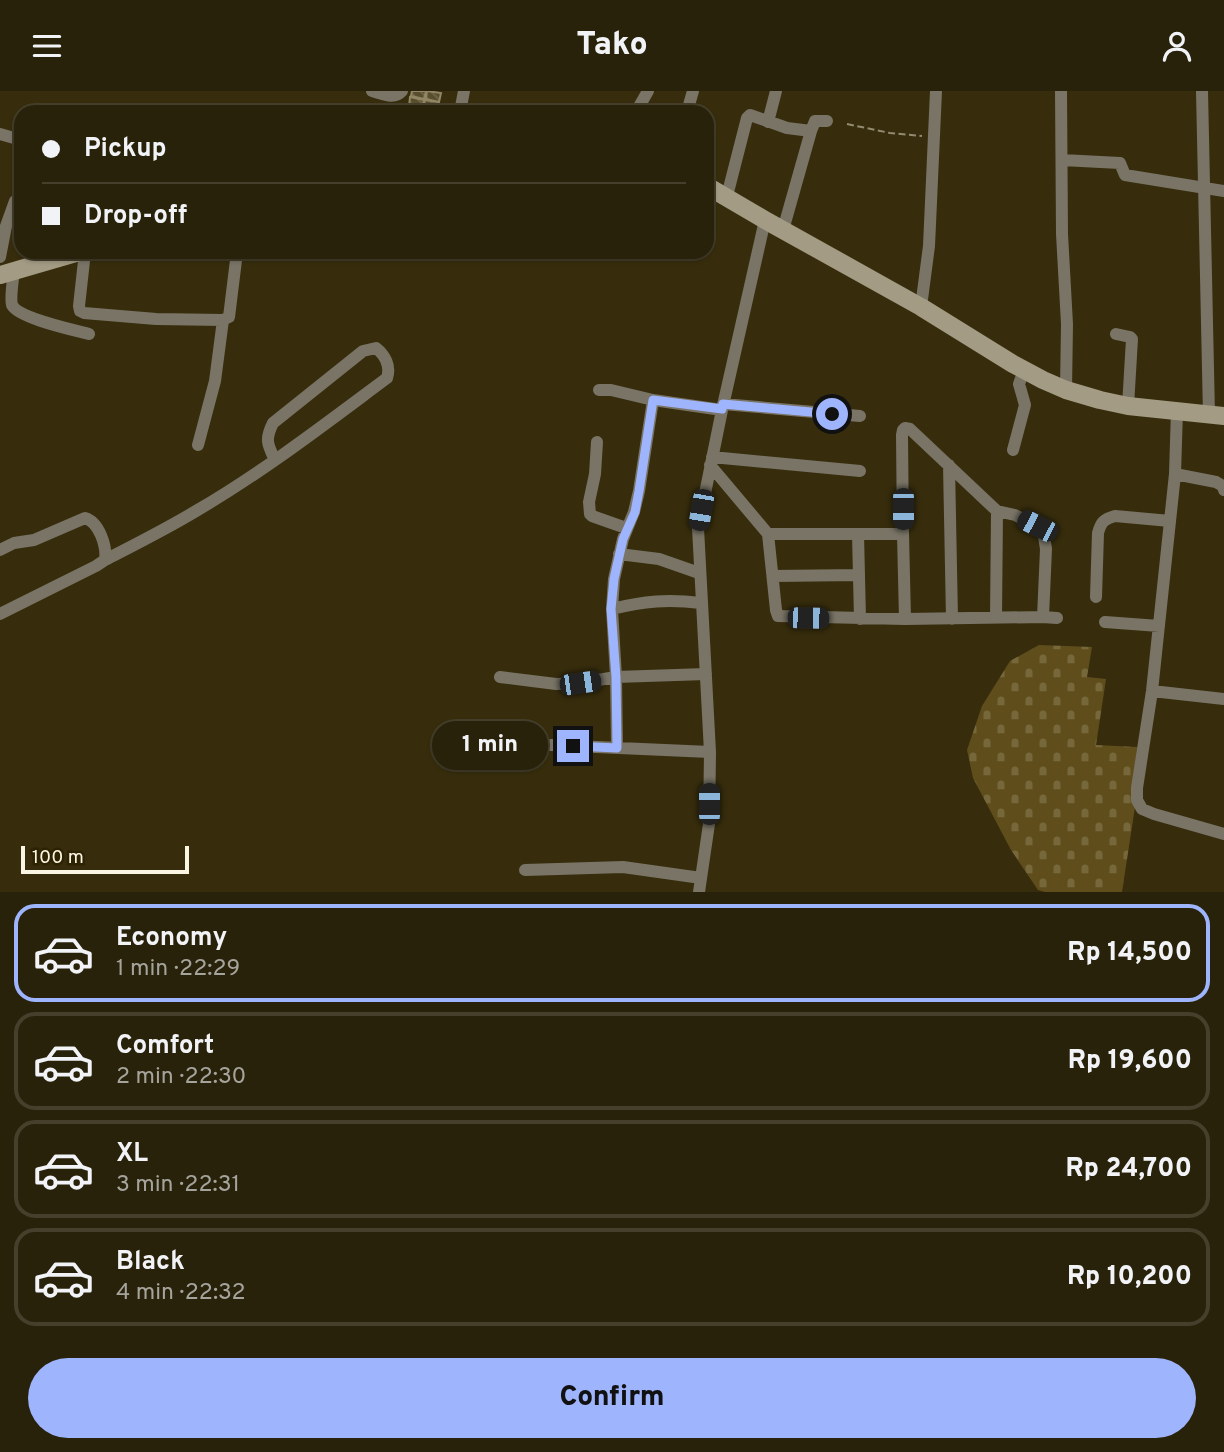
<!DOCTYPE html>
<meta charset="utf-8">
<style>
body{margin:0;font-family:Overpass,sans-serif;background:#312a13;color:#f1f3f6;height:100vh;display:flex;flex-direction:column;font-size:26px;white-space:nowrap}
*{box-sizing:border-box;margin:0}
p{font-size:23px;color:#a5a49c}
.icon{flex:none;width:38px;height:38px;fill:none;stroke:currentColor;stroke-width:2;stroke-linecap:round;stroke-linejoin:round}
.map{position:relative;height:801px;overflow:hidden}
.side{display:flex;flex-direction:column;background:#29220a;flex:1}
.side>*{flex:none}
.banner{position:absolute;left:14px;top:14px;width:700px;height:154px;border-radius:21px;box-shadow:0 2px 5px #0004,0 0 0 2px #453f2b;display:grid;align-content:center;height:154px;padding:0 28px;background:#29220a}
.scale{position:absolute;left:21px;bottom:18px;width:168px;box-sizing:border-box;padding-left:7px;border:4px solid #fbf5e3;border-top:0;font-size:19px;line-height:24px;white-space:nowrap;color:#fbf5e3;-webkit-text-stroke:5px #2d2303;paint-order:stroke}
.end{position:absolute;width:32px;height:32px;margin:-16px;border:9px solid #9eb4fd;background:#111;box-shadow:0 0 0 4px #111}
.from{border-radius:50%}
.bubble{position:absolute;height:49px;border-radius:24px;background:#29220a;box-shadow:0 2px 5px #0004,0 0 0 2px #453f2b;font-size:23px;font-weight:800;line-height:49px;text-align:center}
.car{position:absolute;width:21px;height:42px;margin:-21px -10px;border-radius:9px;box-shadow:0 0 5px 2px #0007;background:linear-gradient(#222 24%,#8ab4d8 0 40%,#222 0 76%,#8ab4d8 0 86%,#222 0)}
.banner b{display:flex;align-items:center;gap:24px;height:66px;font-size:26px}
.banner b+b{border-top:2px solid #453f2b}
.banner i{width:18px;height:18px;background:#f1f3f6}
ul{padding:12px 0 0;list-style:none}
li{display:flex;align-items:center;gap:21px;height:98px;margin:0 14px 10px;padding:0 14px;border:4px solid #453f2b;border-radius:21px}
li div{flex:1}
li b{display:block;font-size:26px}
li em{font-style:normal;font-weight:800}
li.active{border-color:#9eb4fd}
li>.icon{width:63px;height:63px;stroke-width:1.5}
.cta{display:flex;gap:14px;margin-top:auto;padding:14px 28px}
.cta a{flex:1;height:80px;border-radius:42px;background:#9eb4fd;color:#111;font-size:28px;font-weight:800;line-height:80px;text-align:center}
header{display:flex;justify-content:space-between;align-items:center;height:91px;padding:0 28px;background:#29220a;font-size:32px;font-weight:800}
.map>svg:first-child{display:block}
</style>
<header><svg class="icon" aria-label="menu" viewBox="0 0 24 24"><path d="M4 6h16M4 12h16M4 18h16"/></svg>Tako<svg class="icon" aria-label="person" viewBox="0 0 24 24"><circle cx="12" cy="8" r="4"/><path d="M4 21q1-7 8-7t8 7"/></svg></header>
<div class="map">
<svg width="1224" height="801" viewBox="0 0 1224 801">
<defs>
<pattern id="cemetery-stones" width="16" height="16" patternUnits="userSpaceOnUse" patternTransform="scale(1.75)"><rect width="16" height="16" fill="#5f4e1b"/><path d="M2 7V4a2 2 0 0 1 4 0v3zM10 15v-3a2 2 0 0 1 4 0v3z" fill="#77683c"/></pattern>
<pattern id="building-back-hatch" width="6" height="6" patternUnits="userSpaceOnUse" patternTransform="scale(1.75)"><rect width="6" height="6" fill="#584e2e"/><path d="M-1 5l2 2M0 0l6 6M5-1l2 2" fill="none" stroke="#71684c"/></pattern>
</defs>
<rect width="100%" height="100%" fill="#372d0d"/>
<path fill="url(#cemetery-stones)" d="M1039 554 1092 556 1087 586 1106 588 1096 654 1137 656 1135 716 1122 801H1045L1038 799 1011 759 973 687 967 659 982 615 1010 570Z"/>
<path fill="url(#building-back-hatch)" stroke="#918664" stroke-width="2" d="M412 0H426L424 8 411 5Z
M427 0 441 2 439 11 426 8Z
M410 6 424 9 422 18 409 16Z
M425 9 438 11 436 20 423 18Z"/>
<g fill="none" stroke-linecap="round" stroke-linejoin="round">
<path stroke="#938b71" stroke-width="2" stroke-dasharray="7 3.5" stroke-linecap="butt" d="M847 33 890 42 922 45"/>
<path stroke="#797466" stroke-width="12" d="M372 0C383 3 394 9 402 0
M1061 0 1062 143 1067 233 1066 299
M1202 0 1209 324
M460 21 464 0
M636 21 648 0
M687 21 693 0
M768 31 776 0
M0 43 21 49
M1062 69 1120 72 1125 84 1224 100
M727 105 747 27 750 24 787 37 811 40 815 30H827
M783 139 811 40
M85 161 79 215 80 220 84 222 156 228 223 229
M0 166 6 135 15 110
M14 180C13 188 10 207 12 214 18 227 74 239 89 243
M921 216 929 155 936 0
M1116 243 1130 246 1132 248 1128 315
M599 299H611L653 309 722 319
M723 313 860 325
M1177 319 1175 383 1152 600 1137 697V709L1142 718 1154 723 1224 743
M597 351 595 383 589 411 590 423 592 425 626 437
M198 354 215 290 223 229 229 226 237 161
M1013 359 1025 314 1019 293 1024 279
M712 366 860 380
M710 374 768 443 776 519 778 525 905 528 1043 526 1057 527
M949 374 952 528
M1175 383 1216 391 1223 395 1224 399
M997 420 1015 424 1037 435 1044 445 1046 458 1043 526
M768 443H903
M858 443 860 528
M0 459 14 452 34 449 85 427C99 431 107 455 105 469L96 475 0 523
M619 463 659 468 699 482
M105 469C136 453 166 438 196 420 263 381 325 333 387 287 391 275 385 264 376 257L363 260 273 332C265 348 267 353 275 369
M773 485 859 484
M1096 506 1098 442C1101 431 1104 428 1115 425L1170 430
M612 518C644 510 668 508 701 512
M905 528 903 443 902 344 903 339 905 337 910 338 997 420 996 527
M1105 531 1159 535
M500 586 556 593 580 592 616 586 706 583
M1152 600 1224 608
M551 654 710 661
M617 657 616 586 612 518 614 488 623 448 634 421 639 400 653 309
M525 779 623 776 701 787
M699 801 709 733 710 661 698 437 722 319 765 129"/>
<path stroke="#a39b84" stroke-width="18" d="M707 95 765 129 921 216 1013 273 1043 289 1066 299 1100 309 1128 315 1224 325
M0 184 79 161"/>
</g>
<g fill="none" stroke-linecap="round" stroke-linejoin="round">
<path stroke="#9eb4fd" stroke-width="9" d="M573 655 617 657 616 586 611 518 614 488 623 448 635 421 639 400 653 309 722 318 723 313 832 323"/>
</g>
</svg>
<div class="scale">100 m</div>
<i class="end from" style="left:832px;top:323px"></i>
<i class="end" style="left:573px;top:655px"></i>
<div class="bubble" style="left:432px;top:630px;width:116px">1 min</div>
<i class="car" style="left:903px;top:418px;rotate:180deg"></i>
<i class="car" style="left:701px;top:419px;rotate:190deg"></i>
<i class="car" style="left:1037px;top:435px;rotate:297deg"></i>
<i class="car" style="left:808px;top:527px;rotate:91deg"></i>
<i class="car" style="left:580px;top:592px;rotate:82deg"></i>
<i class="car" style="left:709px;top:713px;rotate:0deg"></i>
<div class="banner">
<b><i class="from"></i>Pickup</b>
<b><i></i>Drop-off</b>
</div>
</div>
<section class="side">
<ul>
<li class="active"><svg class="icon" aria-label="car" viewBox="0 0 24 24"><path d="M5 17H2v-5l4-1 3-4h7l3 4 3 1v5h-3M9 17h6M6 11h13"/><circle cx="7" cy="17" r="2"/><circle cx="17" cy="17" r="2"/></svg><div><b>Economy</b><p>1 min · 22:29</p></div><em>Rp 14,500</em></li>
<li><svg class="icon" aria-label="car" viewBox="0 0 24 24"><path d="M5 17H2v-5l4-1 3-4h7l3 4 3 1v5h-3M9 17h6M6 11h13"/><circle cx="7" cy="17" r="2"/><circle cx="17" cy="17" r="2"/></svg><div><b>Comfort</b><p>2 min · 22:30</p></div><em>Rp 19,600</em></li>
<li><svg class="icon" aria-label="car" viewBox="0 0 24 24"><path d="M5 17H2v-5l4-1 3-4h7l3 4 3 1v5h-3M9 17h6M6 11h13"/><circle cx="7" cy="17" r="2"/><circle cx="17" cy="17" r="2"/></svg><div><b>XL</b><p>3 min · 22:31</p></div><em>Rp 24,700</em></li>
<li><svg class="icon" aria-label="car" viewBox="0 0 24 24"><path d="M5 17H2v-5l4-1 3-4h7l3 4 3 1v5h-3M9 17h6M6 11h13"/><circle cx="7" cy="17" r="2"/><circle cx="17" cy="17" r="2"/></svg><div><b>Black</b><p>4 min · 22:32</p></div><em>Rp 10,200</em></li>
</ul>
<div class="cta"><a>Confirm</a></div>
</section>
